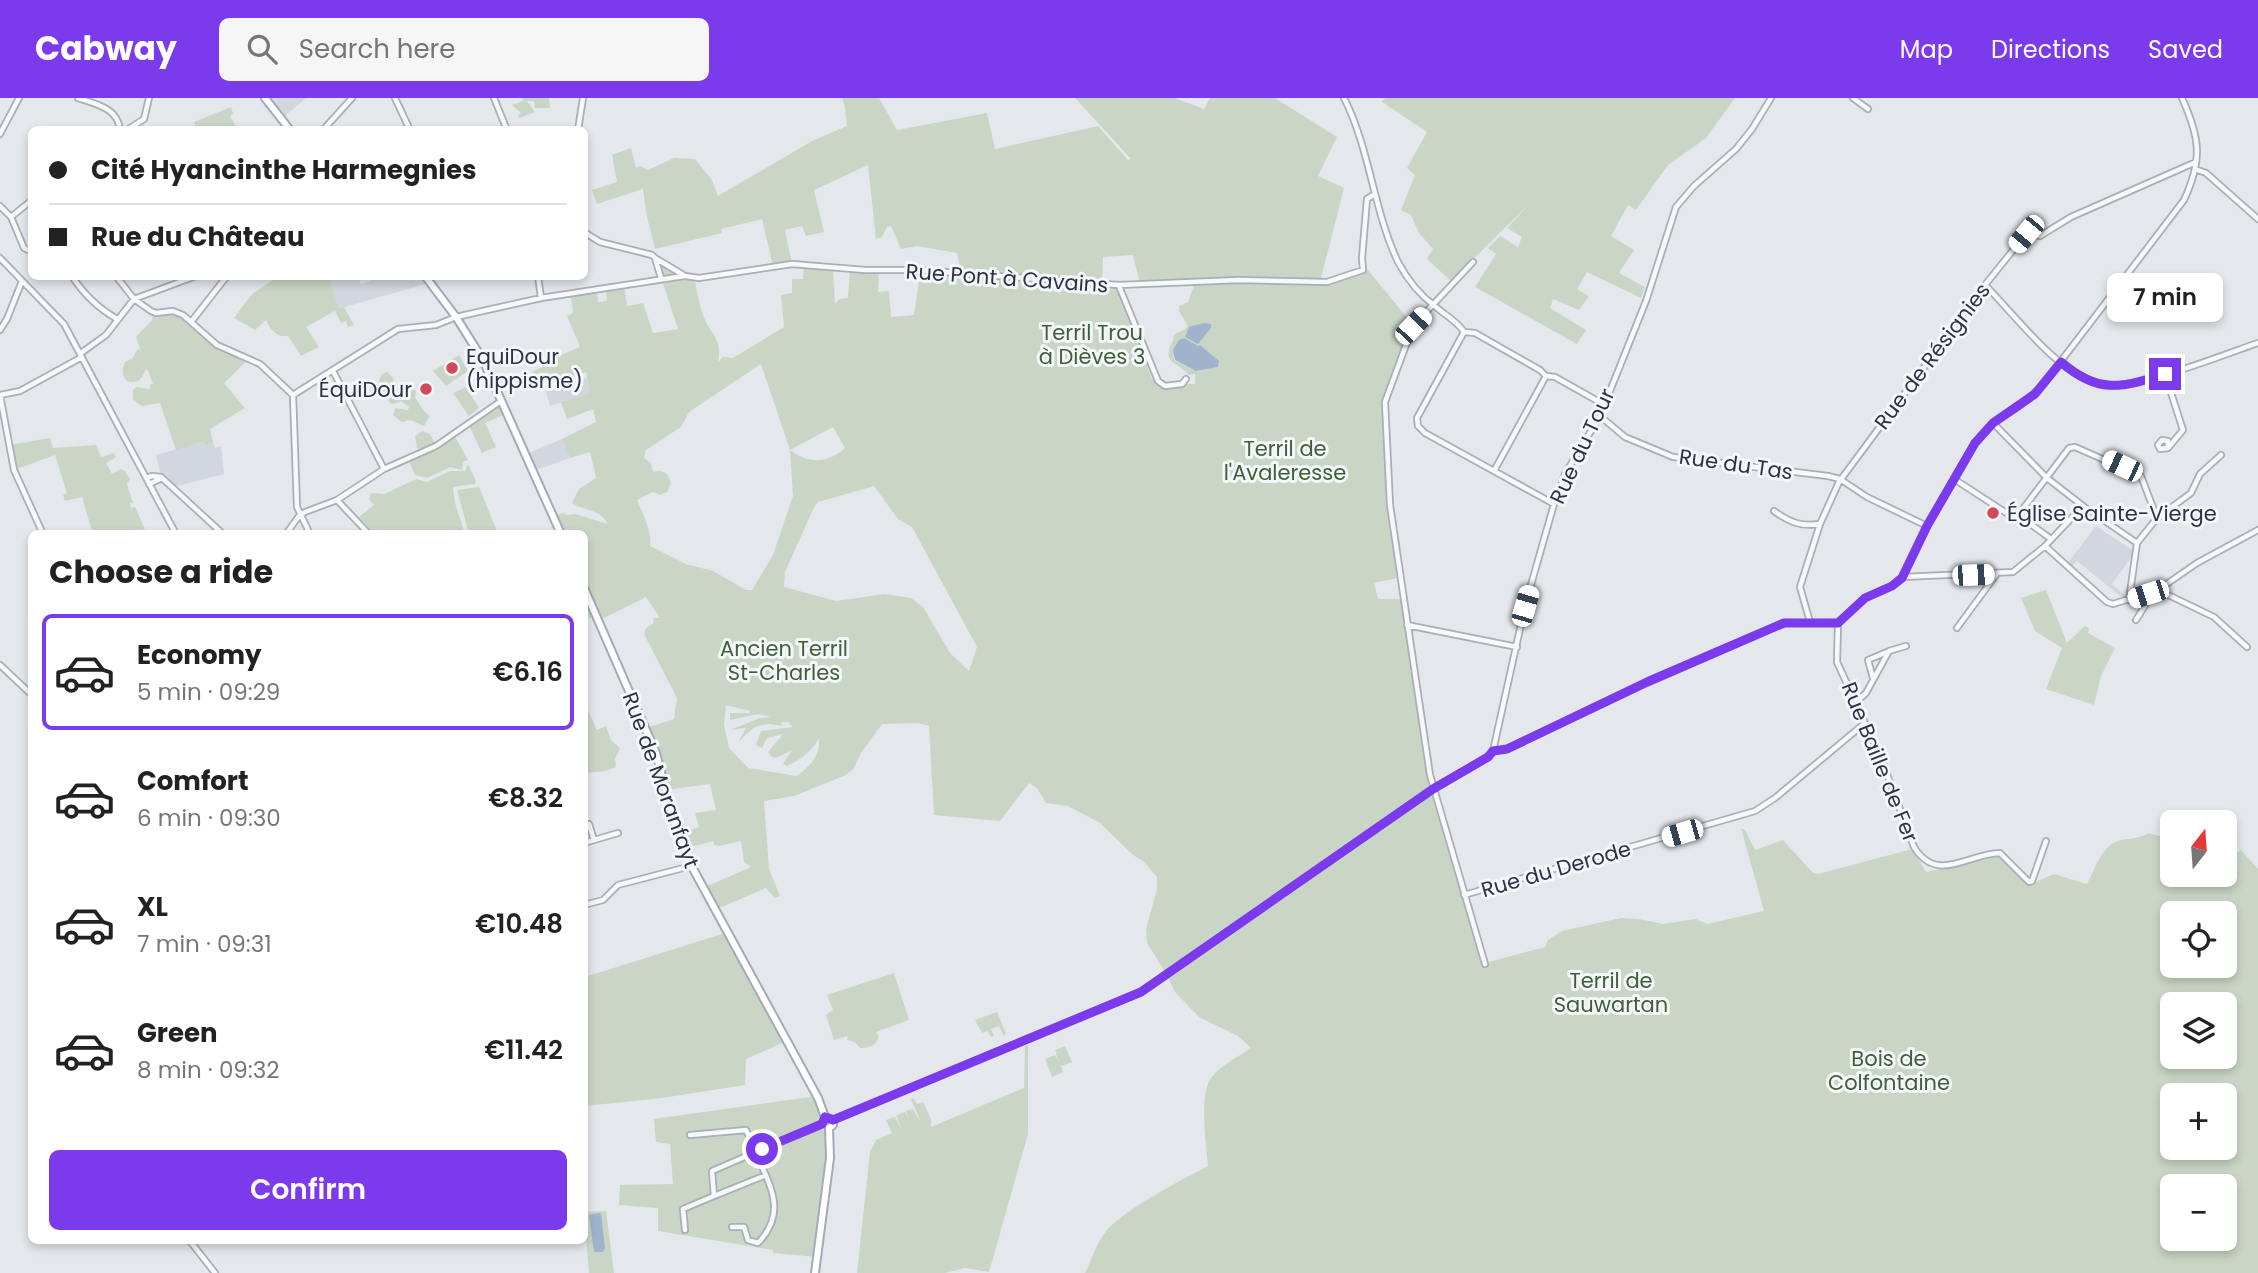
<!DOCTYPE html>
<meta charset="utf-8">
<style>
body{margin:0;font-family:Poppins,sans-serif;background:#f6f6f6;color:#222;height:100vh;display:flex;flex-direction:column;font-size:26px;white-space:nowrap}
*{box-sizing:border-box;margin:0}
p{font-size:23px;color:#767676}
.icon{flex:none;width:38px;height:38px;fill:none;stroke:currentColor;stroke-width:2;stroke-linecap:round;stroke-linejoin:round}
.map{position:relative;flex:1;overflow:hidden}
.sheet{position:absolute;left:28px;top:432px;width:560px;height:714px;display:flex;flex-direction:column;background:#fff;border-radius:10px;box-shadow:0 4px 10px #0003}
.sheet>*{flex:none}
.guide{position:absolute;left:28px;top:28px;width:560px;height:154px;border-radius:10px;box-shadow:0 4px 10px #0003;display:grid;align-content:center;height:154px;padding:0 21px;background:#fff}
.needle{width:46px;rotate:17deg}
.buttons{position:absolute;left:2160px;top:712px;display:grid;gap:14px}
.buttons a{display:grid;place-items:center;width:77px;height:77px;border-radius:10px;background:#fff;box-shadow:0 4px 10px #0003;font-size:35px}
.end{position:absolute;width:32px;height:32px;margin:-16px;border:9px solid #7c3aed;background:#fff;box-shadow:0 0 0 4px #fff}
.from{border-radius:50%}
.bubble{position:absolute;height:49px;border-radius:10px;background:#fff;box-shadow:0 4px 10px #0003;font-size:23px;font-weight:600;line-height:49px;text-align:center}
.car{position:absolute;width:21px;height:42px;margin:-21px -10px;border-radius:9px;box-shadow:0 0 5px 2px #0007;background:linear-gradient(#fff 24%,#345 0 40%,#fff 0 76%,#345 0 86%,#fff 0)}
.guide b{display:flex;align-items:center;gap:24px;height:66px;font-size:26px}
.guide b+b{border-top:2px solid #e0e0e0}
.guide i{width:18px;height:18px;background:#222}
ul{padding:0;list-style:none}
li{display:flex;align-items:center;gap:21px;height:116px;margin:0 14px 10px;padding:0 7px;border:4px solid transparent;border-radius:10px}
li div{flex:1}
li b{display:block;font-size:26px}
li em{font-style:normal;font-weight:600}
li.selected{border-color:#7c3aed}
li>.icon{width:63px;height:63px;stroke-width:1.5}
h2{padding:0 21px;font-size:32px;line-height:84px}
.cta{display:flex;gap:14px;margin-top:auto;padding:14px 21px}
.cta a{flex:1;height:80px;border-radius:10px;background:#7c3aed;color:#fff;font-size:28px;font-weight:600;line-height:80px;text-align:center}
header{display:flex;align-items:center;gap:42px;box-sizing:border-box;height:98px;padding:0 35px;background:#7c3aed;color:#fff}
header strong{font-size:33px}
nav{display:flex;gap:38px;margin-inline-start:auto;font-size:24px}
.search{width:490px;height:63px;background:#f6f6f6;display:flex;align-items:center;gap:18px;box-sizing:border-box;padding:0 24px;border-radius:10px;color:#767676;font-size:26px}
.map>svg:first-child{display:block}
</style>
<header>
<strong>Cabway</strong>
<div class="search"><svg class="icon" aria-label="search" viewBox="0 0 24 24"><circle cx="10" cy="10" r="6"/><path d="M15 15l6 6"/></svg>Search here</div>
<nav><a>Map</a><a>Directions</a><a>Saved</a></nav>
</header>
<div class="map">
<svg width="2258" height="1175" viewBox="0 0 2258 1175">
<rect width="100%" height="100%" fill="#e4e7ec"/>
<path fill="#d2d6de" d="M270 0H306L285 18Z
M334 178 358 179 361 186 382 178 425 179 429 183 425 186 338 211 330 180Z
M587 280 590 295 550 308 546 293Z
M562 341 570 360 533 373 526 356Z
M204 343 206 346 213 344 215 350 221 348 224 376 173 389 161 379 156 357Z
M2096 428 2135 454 2112 486 2126 498 2124 501 2077 463 2071 469 2067 466Z"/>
<path fill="#c9d6c5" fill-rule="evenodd" d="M522 0H549L550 10H535L534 3H527L535 14 519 20 518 17 521 15 512 7 523 3Z
M842 0H879L897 32 987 15 995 51 1098 28 1128 62 1131 61 1075 0H1175L1204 11 1210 0H1275L1337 39 1318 78 1344 90 1320 184 1263 180 1140 185 1133 157 1103 159 1102 185 964 175 960 169 957 155 917 148 901 151 891 128 887 129 882 139 876 141 868 67 814 92 824 134 806 138 802 128 785 132 792 166 773 168 762 121 721 131 722 135 655 151 647 119 643 91 597 106 592 92 617 84 612 57 631 50 636 70 640 68 648 72 674 60 695 61 712 82 718 98 812 43 847 28 845 9Z
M1385 0H1735L1706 40 1668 67 1636 112 1628 107 1611 138 1634 152 1619 175 1645 189 1641 200 1587 174 1577 191 1589 198 1579 212 1553 201 1550 210 1586 232 1577 246 1475 189 1496 156 1488 150 1500 138 1518 149 1522 139 1507 130 1531 104 1451 183 1427 161 1433 151 1419 135 1411 117 1401 112 1415 77 1407 70 1427 34 1382 4Z
M231 9 233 15 230 18 237 30 235 31H196L194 24Z
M660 164 676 175 675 178 692 179 695 183C697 194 699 206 703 217 710 237 723 240 718 264L723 259 733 260 784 229 781 197 792 195V181H803L804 167 833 170 835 206 839 201 848 200 850 171 879 173 878 194 889 193 891 219 914 217 920 176 923 174 1118 188 1152 281 1160 286H1195V276L1189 277C1175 262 1161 266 1173 242 1174 241 1173 239 1174 237 1179 233 1184 233 1188 228L1179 213V208L1188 204 1195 185 1237 183 1329 185 1367 171 1414 228 1383 304 1387 407 1397 480 1374 485 1378 501H1401L1427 677 1430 678 1485 865 1545 849 1548 842 1562 833 1621 820 1639 821 1663 826 1696 821 1707 826 1764 813 1741 730 1745 732 1755 752 1783 742 1813 775 1818 776 1912 751 1926 774 1998 759 2007 763 2028 787 2054 776 2087 786C2096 770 2101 747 2121 742 2132 740 2138 741 2149 735L2166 740 2172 757V777H2224V764L2241 752 2258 771V1175H1085C1091 1163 1096 1147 1104 1136 1120 1113 1182 1082 1208 1068 1206 1047 1199 997 1211 980 1221 967 1238 959 1251 950L1238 938 1199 919 1175 894 1167 877 1147 845 1146 831 1157 791V779L1143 763 1133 757 1100 725 1068 708 1046 705 1037 690 1029 685 1000 723 934 717 929 628 918 625 882 626 861 655 854 670 846 677 794 698 764 703 769 771 780 798 775 800 766 790 715 812 703 790 751 769 744 764 741 743 719 748 714 747 713 743 683 751 677 736 699 729 695 715 716 712 710 686 665 692 646 630 674 621 677 600 644 536 646 530 653 526 654 520H660L646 499 604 520 598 521 596 517 585 522 584 436H561L553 417 565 415V417L575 416 608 426C599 410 586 414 572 405L579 391 596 380 590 354 570 360 562 341 596 324 593 311 567 321 561 304 590 295 586 274 537 290 532 274 548 266 547 263 580 249 567 218 573 215 571 198 597 194 598 204 607 203 606 191 624 188 627 208 643 205 653 235 678 231 657 167ZM1173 258 1217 264 1216 269 1197 273 1175 263ZM761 266 790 352 793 398 773 457 752 492H746L713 473 686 466 650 448C652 433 643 416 637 402L653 394 660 397 667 394 671 386C669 375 663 371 653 374L651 365 644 360 646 352 681 329 689 314ZM833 329 845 350C827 366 809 366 790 352ZM874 388 898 421 912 429 977 549 969 573 950 555 923 509 911 500 885 496 836 503 784 489 785 474 814 409 818 404ZM726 607 750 613 749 615H730V622L759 616 771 619 760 620 730 632 746 630 738 645C752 629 760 623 781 628L782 624H788L793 629 761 633 756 647 762 650 767 640 783 636 768 654 772 659 776 660 792 652 783 666 787 668C802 661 811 654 819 640 820 658 811 667 797 678L748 670 729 650 724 627ZM2172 816H2224V868H2172ZM2172 906H2224V959H2172ZM2172 998H2224V1050H2172ZM2172 1088H2224V1141H2172Z
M279 178 334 179 330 180 338 210 344 209 354 227 348 229 346 223 341 225 335 213 306 229 319 249 301 258 288 238C278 240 270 232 266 222L255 232 234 220 252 196Z
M153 215H179L208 241 249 261 224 285 245 310 210 331 213 344 205 347 204 343 176 352 160 305 142 308 133 302V292L137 289 150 291V286H153L147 270C142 279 140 287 127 283 121 277 122 271 125 264L133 260 137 252 140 251 136 239 152 222Z
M459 257 468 273 446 288 433 273Z
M387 274 393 280 394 287 406 284 416 293 415 300 424 313 430 318 424 328 410 322 402 324 393 317 395 310 408 312 409 309 401 303 393 306 390 305 379 282 382 276Z
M466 289 479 310 469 318 453 295Z
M502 302 508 315 485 325 496 349 482 355 468 325Z
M422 333 430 336 436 347 453 335 468 362 463 364 462 372 450 369 427 380 415 377 408 361 421 355 417 349 415 338Z
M50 340 53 350 96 347 101 359 114 355 116 359 106 365 112 376 121 371 125 373 130 381 127 386 133 405H130L131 410 135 409 145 431 119 436H86L92 433 82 399 65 403 63 397 67 395 55 357 14 372 10 347Z
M468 366 476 383 475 386 453 389 455 405 465 436H375L359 419 374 407 369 401 371 395 385 396 416 381 427 384 450 373H465Z
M479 389 498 436H469L457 392Z
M2046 492 2067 545 2085 528 2089 530 2088 535 2115 550 2101 578 2094 607 2046 591 2062 550 2035 533 2021 500Z
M584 604 597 632 606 628 611 642 620 650 615 661 616 669 606 673 585 675Z
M725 835 787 943 746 961 745 987 662 1000 585 1008V879Z
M894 875 909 922 876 934 879 938C876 948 869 950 860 950L855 944 847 942 848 938 834 942 826 917 833 912 827 897Z
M997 914 1006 936 1004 938 999 928 991 931 994 938 991 939 988 933 982 935 975 922Z
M1028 947V1036L989 1174 965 1170 945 1175H857L870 1054 876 1042 892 1035 886 1022 895 1019 902 1032 896 1017 905 1014 908 1020 906 1013 913 1011 921 1025 911 1001 913 1000 917 1006 923 1004 931 1021V1029L1024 990 1025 948Z
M1065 948 1072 964 1061 968 1063 974 1052 979 1045 961 1055 957 1059 964 1055 952Z
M817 998 824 1018 816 1026 817 1030 827 1033 829 1039 817 1159 773 1155V1152L658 1133V1110L619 1107 620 1087 673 1086 670 1046 656 1044 654 1021Z
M606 1113 614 1175H589L584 1114Z"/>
<path fill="#9fb4cc" d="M1204 225 1211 226V230L1198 246 1185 239 1189 229Z
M1184 240 1198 248 1200 247 1219 263 1218 269 1196 273 1175 262 1173 252 1179 242Z
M599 1115 601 1116 605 1150 603 1154H594L589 1117Z"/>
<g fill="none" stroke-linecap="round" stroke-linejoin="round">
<g stroke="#a9aeb7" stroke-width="8">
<path id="minor" d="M78 0C96 6 118 10 120 32
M395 0 410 32
M494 0 507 32
M1344 0C1370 51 1373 111 1398 164 1407 181 1421 198 1436 209 1445 217 1458 224 1464 234L1475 235 1540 272 1546 278 1555 279 1603 306
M1853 0 1868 11
M127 32 144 21 149 0
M323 32 352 0
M578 32 583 0
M0 36 19 0
M2195 71 2206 75 2258 121
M0 108 11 119 32 102
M11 119 24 150 32 154
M584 134 600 144 652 157 655 160 661 180
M0 160 64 226 176 436
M655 160 685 178 699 180 792 166 865 172H918L1119 187 1239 182 1327 184 1363 172 1362 160 1367 101 1375 96
M1473 164 1413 228 1385 304 1390 407 1430 677 1485 866
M72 178C84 197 98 210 117 221
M116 178 134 201 151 213 156 215 173 213 183 217 217 247 260 266 293 297
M538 178 541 200
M1985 187C2015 217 2056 273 2097 286 2127 296 2225 256 2258 245
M1119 188 1158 283 1165 288 1182 286 1186 281
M191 224 227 178
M0 232 7 221 22 183
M1464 234 1417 320 1418 328 1425 335 1554 406
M81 255 106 237 134 201 196 178
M333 273 384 371
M2165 276 2183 332 2168 350 2160 351 2158 347 2162 342 2168 343V350
M0 297 14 372 43 436
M0 297 20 293 82 259
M1600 318 1625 339 1673 359 1828 378 1840 381 1867 399 1927 428
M1993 325 2047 380 2083 408
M1494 373 1546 278
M146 380 152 378 161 379 223 436
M1954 381 2011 418 2025 422 2051 441
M149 386 162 380
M337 402 369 436
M1774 413C1789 424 1801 429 1820 426
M2016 420 2069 350 2075 349 2141 378 2157 420 2137 445
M2157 420 2191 395 2200 376 2221 357
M286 436 299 418 305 414 337 402 384 371 436 348 501 303
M310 436 297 409 293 297 398 231 436 227 456 219 541 200 684 178
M2045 448 2107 504 2113 506 2158 492 2197 465 2258 432
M1902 479 2013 474 2045 448 2083 408 2137 445
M2158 492 2214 519 2247 549
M2129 502 2137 445
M2136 522 2146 506 2148 496
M1810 524 1800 489 1820 426 1839 384 1985 187 2026 136 2040 138 2071 119 2196 64
M1838 525 1865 500 1892 488 1902 479 1927 428 1975 345 1993 325 2018 309 2042 288 2184 102C2203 61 2200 40 2182 0
M1838 525 1837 564 1881 660 1914 749C1937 786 1967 756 2000 755L2029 784 2032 783 2046 743
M1407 527 1517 549
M1957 530 1996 477
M0 567 32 597
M1873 580 1868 562 1887 554
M1856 604 1866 595 1889 553 1906 548
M1493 653 1525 508 1554 406 1565 376 1600 318 1646 203 1676 109 1694 88 1736 51 1752 31 1771 0
M584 728 589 726 594 742
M584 745 618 735
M1464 797 1755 713 1775 700 1865 625
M584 807 603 802 618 787 691 768
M833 1022 1141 894 1433 691 1488 659 1493 653 1507 651 1647 585 1784 525H1838
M690 1037 746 1032 753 1047
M748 1053a7 7 0 1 1 14 0a7 7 0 1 1-14 0Z
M762 1051 822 1026
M714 1098 766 1077
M732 1129H744L748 1142 758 1145C786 1116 772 1091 758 1060
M685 1132 683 1111 714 1098 712 1073 749 1057
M190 1143 215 1175"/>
</g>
<g stroke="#a3abb8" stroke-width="10">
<path id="major" d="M265 0 290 32
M425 178 456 219 483 262 561 436
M584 490 656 655 677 736 685 756 818 1000 825 1019
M825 1019 833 1022V1027L829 1030
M815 1175 830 1060 829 1030"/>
</g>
<use href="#minor" stroke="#f7f8fa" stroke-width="4.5"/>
<use href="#major" stroke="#fff" stroke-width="6"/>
</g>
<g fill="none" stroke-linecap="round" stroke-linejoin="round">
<path stroke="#7c3aed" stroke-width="9" d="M762 1051 822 1026 825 1019 833 1022 1141 894 1433 691 1488 659 1493 653 1507 651 1647 584 1784 525H1838L1865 500 1892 488 1902 480 1927 428 1975 345 1993 325 2035 296 2061 264C2098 296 2121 290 2165 276"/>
</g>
<g fill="#d1495b" stroke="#f4f6f9" stroke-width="2.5">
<circle cx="452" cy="270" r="7"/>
<circle cx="426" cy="291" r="7"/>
<circle cx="1993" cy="415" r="7"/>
</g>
<g text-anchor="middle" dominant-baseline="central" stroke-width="6" stroke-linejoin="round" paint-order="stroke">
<g font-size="21" fill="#2b3445" stroke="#f4f6f9">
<text transform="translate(1007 180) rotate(4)">Rue Pont à Cavains</text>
<text transform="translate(1932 258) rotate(-53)">Rue de Résignies</text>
<text transform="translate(1582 348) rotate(-65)">Rue du Tour</text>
<text transform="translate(1736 366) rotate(8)">Rue du Tas</text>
<text transform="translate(1880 664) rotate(68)">Rue Baille de Fer</text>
<text transform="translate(661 682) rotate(70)">Rue de Moranfayt</text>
<text transform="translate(1556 771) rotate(-16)">Rue du Derode</text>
</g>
<g font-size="21" fill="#3f6138" stroke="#f4f6f9">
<text x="1092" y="234">Terril Trou<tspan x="1092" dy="24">à Dièves 3</tspan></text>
<text x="1285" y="350">Terril de<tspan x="1285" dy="24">l'Avaleresse</tspan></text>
<text x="784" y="550">Ancien Terril<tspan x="784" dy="24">St-Charles</tspan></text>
<text x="1611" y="882">Terril de<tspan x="1611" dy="24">Sauwartan</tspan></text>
<text x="1889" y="960">Bois de<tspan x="1889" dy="24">Colfontaine</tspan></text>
</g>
<g font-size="21" fill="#2b3445" stroke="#f4f6f9" text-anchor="start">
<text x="466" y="258">EquiDour<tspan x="466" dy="24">(hippisme)</tspan></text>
<text x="412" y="291" text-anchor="end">ÉquiDour</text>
<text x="2007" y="415">Église Sainte-Vierge</text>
</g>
</g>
</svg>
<div class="buttons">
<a><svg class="needle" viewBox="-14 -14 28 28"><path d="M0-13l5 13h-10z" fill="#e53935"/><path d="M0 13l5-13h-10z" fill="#767676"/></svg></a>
<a><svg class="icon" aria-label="locate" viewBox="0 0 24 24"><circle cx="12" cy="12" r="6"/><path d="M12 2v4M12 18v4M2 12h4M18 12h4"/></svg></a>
<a><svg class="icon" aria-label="layers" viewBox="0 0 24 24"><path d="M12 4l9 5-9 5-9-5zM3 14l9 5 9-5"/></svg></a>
<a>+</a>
<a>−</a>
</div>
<i class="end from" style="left:762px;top:1051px"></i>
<i class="end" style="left:2165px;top:276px"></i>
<div class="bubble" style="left:2107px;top:175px;width:116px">7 min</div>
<i class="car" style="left:2026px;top:136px;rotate:220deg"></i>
<i class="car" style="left:1413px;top:228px;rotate:44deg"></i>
<i class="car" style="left:2122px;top:368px;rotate:295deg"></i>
<i class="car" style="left:1973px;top:477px;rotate:88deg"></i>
<i class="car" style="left:2148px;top:496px;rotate:252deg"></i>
<i class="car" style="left:1525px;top:508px;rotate:16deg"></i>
<i class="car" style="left:1682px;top:735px;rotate:254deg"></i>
<div class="guide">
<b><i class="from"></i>Cité Hyancinthe Harmegnies</b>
<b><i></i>Rue du Château</b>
</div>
<section class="sheet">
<h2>Choose a ride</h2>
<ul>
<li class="selected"><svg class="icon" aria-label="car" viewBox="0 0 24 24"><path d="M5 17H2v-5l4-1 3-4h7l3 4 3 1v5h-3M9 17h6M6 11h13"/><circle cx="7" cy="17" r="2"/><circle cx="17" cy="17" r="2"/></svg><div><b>Economy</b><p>5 min · 09:29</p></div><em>€6.16</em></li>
<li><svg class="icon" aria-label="car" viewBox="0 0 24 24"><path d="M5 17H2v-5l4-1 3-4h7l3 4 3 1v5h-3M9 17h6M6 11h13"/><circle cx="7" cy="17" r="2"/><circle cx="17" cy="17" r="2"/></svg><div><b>Comfort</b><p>6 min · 09:30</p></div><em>€8.32</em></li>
<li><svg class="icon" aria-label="car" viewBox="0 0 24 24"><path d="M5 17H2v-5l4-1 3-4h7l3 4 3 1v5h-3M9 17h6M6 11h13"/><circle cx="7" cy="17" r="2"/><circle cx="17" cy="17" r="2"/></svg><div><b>XL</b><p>7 min · 09:31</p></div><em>€10.48</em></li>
<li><svg class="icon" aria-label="car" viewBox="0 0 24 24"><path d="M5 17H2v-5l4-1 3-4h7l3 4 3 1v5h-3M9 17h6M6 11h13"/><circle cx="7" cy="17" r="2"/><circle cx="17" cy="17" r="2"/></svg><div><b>Green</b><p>8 min · 09:32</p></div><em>€11.42</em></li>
</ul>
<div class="cta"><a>Confirm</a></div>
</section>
</div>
